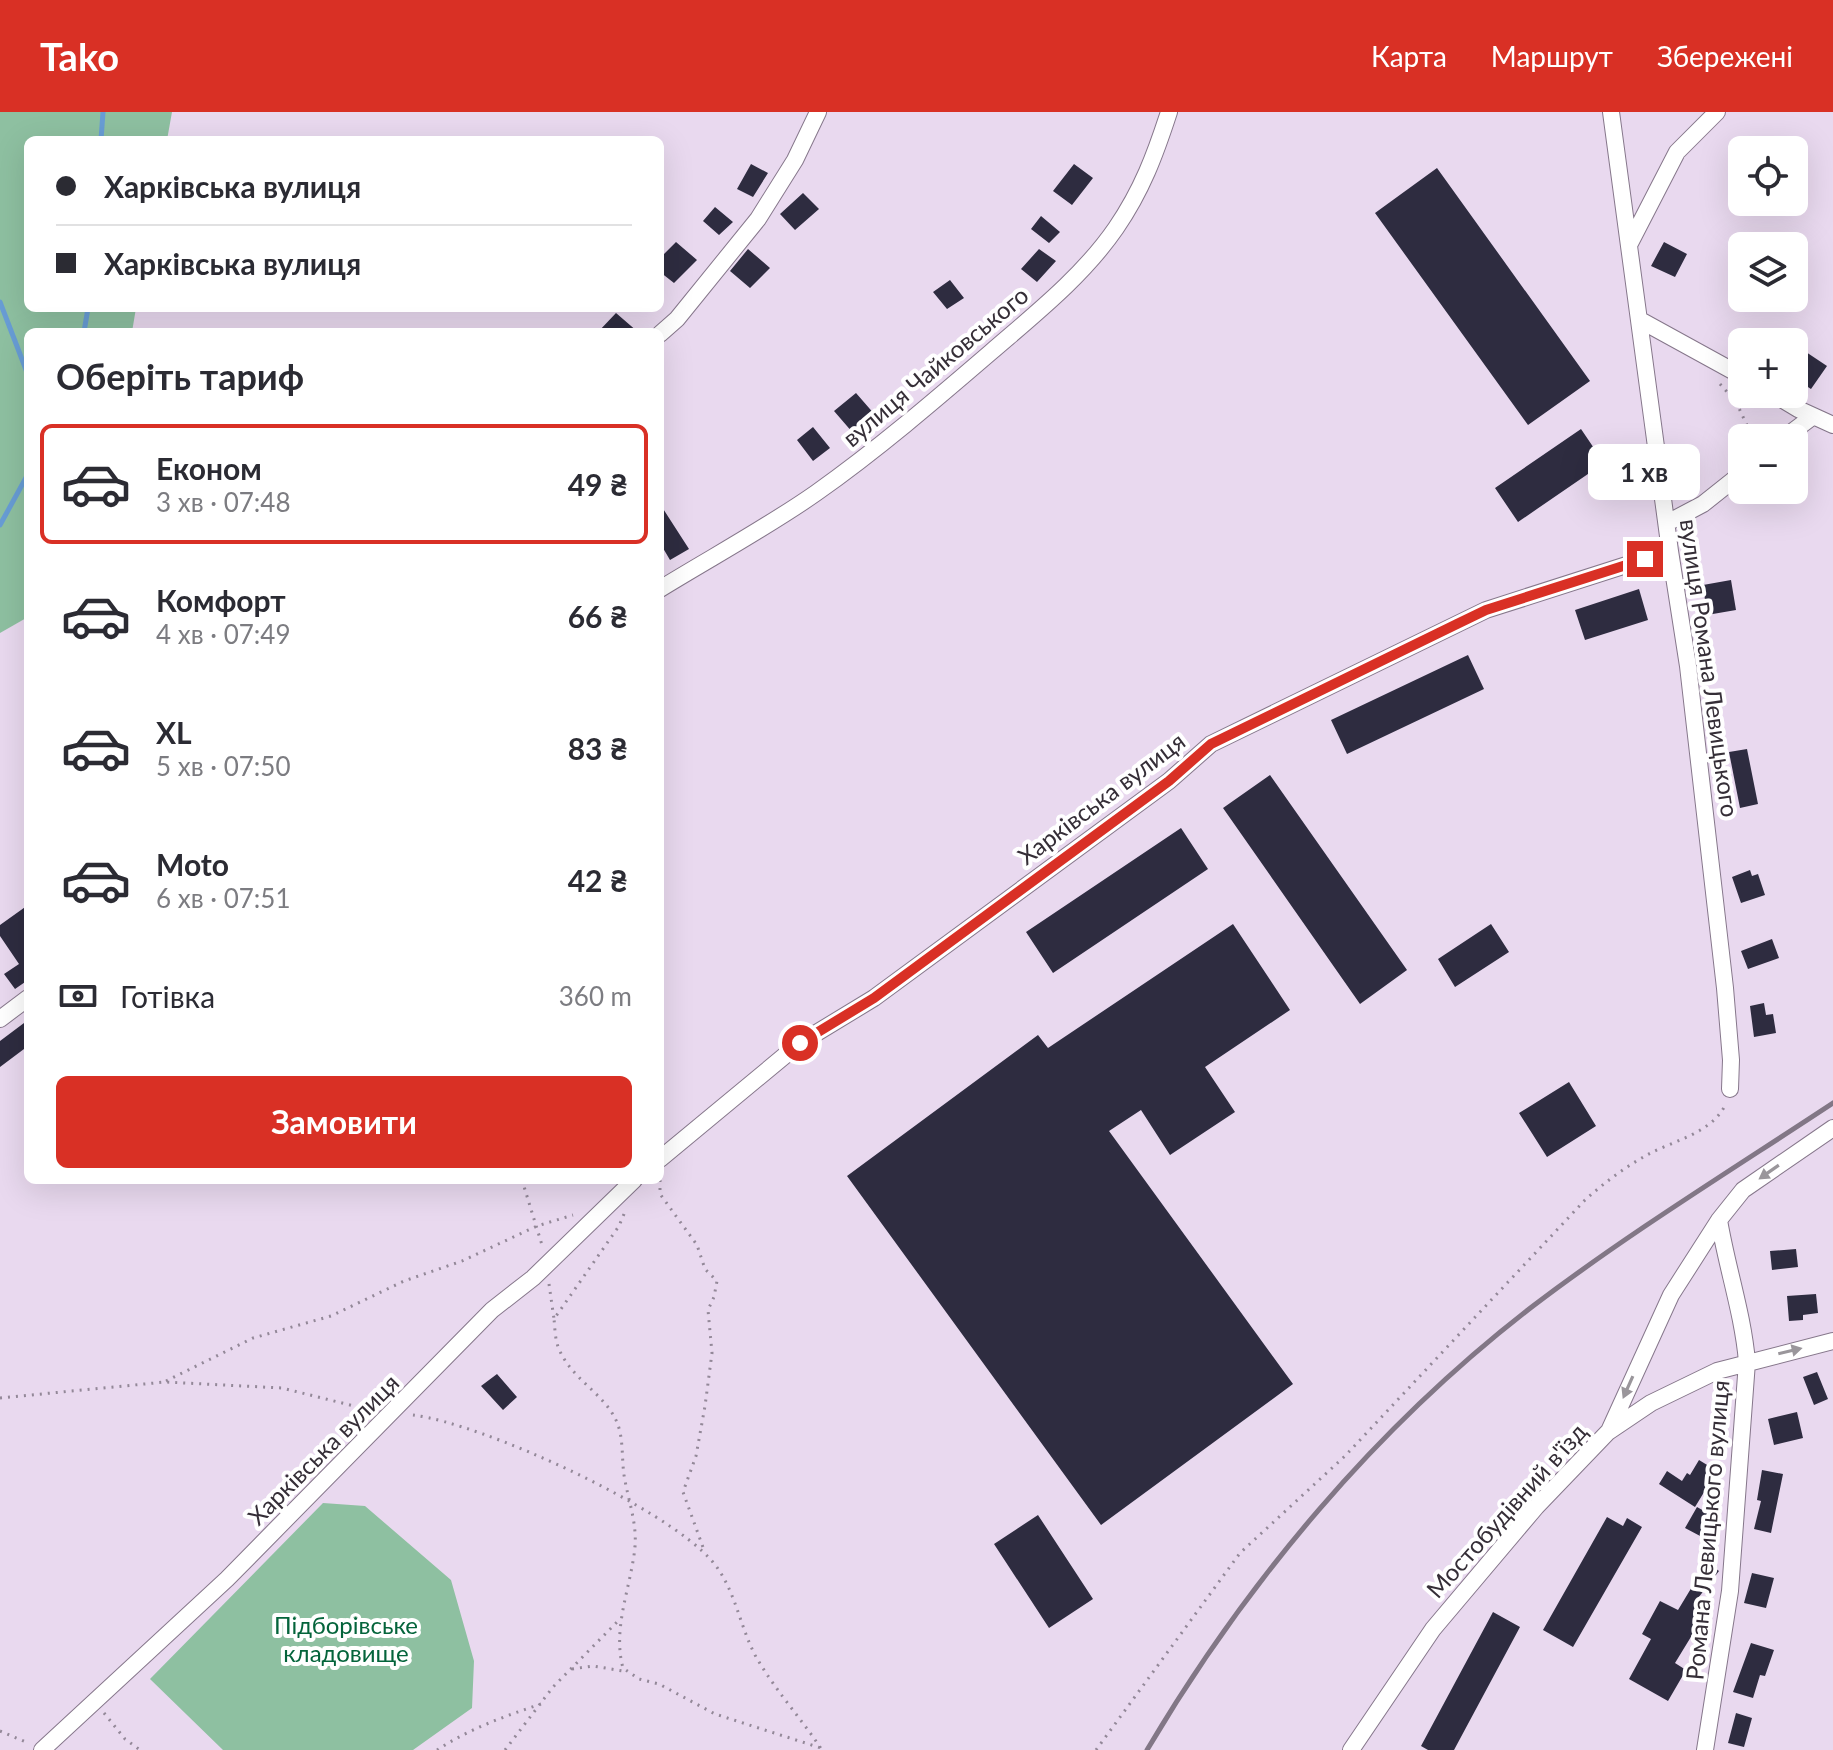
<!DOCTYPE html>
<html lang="uk">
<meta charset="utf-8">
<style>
body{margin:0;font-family:Lato,sans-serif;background:#f7f7f7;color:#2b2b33;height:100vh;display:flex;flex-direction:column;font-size:30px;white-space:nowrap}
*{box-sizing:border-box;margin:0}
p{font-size:26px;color:#7c7c81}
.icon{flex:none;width:44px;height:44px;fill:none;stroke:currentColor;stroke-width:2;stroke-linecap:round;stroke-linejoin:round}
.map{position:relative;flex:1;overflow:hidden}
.details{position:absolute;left:24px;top:216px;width:640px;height:856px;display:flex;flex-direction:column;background:#fff;border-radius:12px;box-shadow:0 8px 32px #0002}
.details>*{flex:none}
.hud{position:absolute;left:24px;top:24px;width:640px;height:176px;border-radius:12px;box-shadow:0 8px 32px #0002;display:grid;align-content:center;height:176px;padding:0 32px;background:#fff}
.fabs{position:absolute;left:1728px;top:24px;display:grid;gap:16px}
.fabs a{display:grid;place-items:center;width:80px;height:80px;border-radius:12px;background:#fff;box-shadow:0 8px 32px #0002;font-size:40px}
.end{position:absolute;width:36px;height:36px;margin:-18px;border:10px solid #d93025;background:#fff;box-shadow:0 0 0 4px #fff}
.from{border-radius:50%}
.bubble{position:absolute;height:56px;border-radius:12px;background:#fff;box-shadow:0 8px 32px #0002;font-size:26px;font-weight:700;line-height:56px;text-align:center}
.hud b{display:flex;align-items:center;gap:28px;height:76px;font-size:30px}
.hud b+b{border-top:2px solid #e1e1e2}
.hud i{width:20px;height:20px;background:#2b2b33}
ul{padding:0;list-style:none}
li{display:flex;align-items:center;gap:24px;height:120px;margin:0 16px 12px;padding:0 16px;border:4px solid transparent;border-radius:12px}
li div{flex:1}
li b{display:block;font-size:30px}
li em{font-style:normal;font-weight:700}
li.current{border-color:#d93025}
li>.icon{width:72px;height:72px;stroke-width:1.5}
h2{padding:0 32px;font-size:36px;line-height:96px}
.pay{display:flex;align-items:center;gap:20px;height:88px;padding:0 32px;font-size:30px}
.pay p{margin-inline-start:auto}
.button{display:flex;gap:16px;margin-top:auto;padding:16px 32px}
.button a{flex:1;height:92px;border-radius:12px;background:#d93025;color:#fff;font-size:32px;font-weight:700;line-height:92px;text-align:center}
header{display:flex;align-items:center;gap:48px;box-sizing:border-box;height:112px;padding:0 40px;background:#d93025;color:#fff}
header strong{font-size:38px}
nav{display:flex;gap:44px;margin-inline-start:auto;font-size:28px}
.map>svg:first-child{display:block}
</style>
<header>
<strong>Tako</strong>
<nav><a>Карта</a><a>Маршрут</a><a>Збережені</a></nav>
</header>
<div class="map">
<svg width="1833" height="1638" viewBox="0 0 1833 1638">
<rect width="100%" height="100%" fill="#e9d9ef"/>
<path fill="#8ec0a1" d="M0 0H172L167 28H28V196H136L132 220H28V505L0 521Z
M323 1391 365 1394 451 1468 474 1549 472 1596 413 1638H223L150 1567Z"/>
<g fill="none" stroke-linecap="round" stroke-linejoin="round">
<path stroke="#689dd5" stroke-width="5" d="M101 28 103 0
M0 190 28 263
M84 220 88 196
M0 413 28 362"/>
</g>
<path fill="#2e2c40" d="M751 52 768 61 753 85 737 77Z
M1074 52 1093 66 1072 93 1053 79Z
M1437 56 1590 269 1528 313 1375 101Z
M803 81 819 97 795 118 780 102Z
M715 95 733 110 719 123 703 109Z
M1041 104 1060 120 1049 131 1031 117Z
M676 130 697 148 674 171 660 160V146Z
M1664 130 1687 142 1675 165 1651 154Z
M748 137 770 156 750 176 730 159Z
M1039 137 1056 149 1037 170 1021 157Z
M950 168 964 186 947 197 933 180Z
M616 201 638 220H598Z
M1794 232 1827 254 1811 277 1794 266Z
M856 281 876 304 853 321 834 299Z
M813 315 830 336 813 349 797 328Z
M1581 317 1604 351 1518 410 1495 376Z
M660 392 689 437 670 448 660 431Z
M1731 468 1736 498 1707 503 1703 473Z
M1639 477 1648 508 1585 528 1575 498Z
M1468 543 1484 577 1347 642 1331 608Z
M1747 637 1758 692 1740 696 1729 640Z
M1270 663 1407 858 1360 892 1223 696Z
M1181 716 1208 757 1053 861 1026 820Z
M1750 758 1752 764 1758 762 1765 783 1741 791 1732 765Z
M28 793V868L15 877 4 862 19 852 0 824V813Z
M1233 812 1290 898 1205 955 1235 1000 1170 1043 1141 998 1109 1019 1293 1272 1101 1413 847 1064 1038 923 1048 936Z
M1491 812 1509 840 1455 875 1438 847Z
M1772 827 1779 846 1748 857 1741 839Z
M1764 891 1766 903 1773 902 1776 921 1754 925 1750 894Z
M28 908V934L0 955V929Z
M1569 970 1596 1014 1547 1045 1519 1001Z
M1796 1137 1798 1155 1772 1158 1770 1139Z
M1816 1182 1818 1201 1803 1203V1208L1789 1209 1787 1184Z
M1817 1260 1828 1287 1814 1293 1803 1265Z
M497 1262 517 1285 503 1298 481 1274Z
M1797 1300 1803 1326 1774 1333 1768 1307Z
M1699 1348 1717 1359 1695 1395 1659 1372 1667 1359 1682 1369 1687 1361 1690 1363Z
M1762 1358 1783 1362 1771 1421 1754 1417 1761 1389 1757 1388Z
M1697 1395 1713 1404 1702 1425 1685 1416Z
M1038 1403 1093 1487 1049 1516 994 1432Z
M1607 1405 1623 1414 1627 1406 1642 1415 1573 1535 1543 1518Z
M1707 1450 1719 1459 1695 1490 1708 1497 1675 1551 1686 1558 1668 1589 1629 1567 1651 1527 1642 1522 1660 1489 1678 1498Z
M1752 1461 1774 1466 1766 1496 1744 1491Z
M1493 1500 1520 1515 1454 1638H1428L1421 1634Z
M1751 1531 1774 1538 1765 1564 1760 1563 1753 1586 1733 1580Z
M1736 1601 1752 1606 1744 1635 1728 1631Z"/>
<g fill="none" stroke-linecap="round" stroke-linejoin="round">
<g stroke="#86778b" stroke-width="18">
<path id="minor" d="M1611 0 1670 439 1688 554 1725 876 1731 948 1730 977
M1629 133 1677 40 1717 0
M1640 208 1742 264
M660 222 677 207 758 107 795 48 818 0
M1773 282 1798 297 1833 313
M1784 326 1812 305
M1667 411 1703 392 1742 361
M660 477C712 445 766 416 816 381 877 338 934 289 991 240 1035 202 1083 164 1116 116 1142 78 1155 43 1169 0
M0 907 28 886
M660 1047 800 931 874 886 1169 669 1211 632 1486 498 1670 439
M1609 1319 1671 1183 1719 1108 1743 1078 1833 1016
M42 1638 227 1467 492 1198 533 1166 634 1068
M1351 1638 1433 1517 1536 1395 1608 1320 1651 1291 1717 1259 1833 1229
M1705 1638 1730 1479 1747 1250C1743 1202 1727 1156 1719 1108"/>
</g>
<path stroke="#938898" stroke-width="3" stroke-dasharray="2 6" stroke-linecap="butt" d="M1720 272 1736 290 1753 326
M522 1068 542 1133
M660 1068V1082L697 1133 705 1157 717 1169 714 1185 708 1198 712 1241 705 1294 696 1344 683 1380 704 1438
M624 1102 619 1114 554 1207C555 1217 555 1228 559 1237 573 1271 612 1284 620 1320 623 1334 622 1349 624 1363 628 1388 637 1410 635 1435 631 1475 612 1516 623 1556L639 1567 659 1572 715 1602 821 1636
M549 1172 554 1207
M166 1269 253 1226 331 1204 404 1169 462 1149 537 1114 573 1103
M0 1286 165 1270 282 1276 370 1298
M413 1303C484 1312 665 1395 712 1449 735 1476 739 1512 755 1543 774 1577 801 1606 822 1638
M572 1557 593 1554 623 1559
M104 1601 125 1627 140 1638
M0 1619 28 1631
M437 1638C469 1617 505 1604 541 1592
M505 1638 553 1575 621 1506
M1096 1638 1240 1441 1345 1344 1585 1088C1604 1071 1625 1055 1647 1043 1674 1028 1711 1022 1726 992"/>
<use href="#minor" stroke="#fff" stroke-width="16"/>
<path stroke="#827786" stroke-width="5" d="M1147 1638C1247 1469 1377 1314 1533 1194 1629 1121 1733 1057 1833 991"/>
</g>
<defs><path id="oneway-solid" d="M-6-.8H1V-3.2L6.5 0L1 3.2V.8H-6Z" transform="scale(2)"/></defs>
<g fill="#9a969b">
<use href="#oneway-solid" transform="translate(1769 1060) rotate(145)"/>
<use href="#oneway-solid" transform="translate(1790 1239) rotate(-13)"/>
<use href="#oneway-solid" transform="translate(1628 1275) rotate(114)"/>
</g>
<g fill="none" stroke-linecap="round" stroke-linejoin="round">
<path stroke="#d93025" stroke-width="10" d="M800 931 874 886 1169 669 1211 632 1457 512 1486 498 1645 447"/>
</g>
<g text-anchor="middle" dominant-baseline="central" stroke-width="8" stroke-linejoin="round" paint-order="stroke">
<g font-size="24" fill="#352e37" stroke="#fff">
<text transform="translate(935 254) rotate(-40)">вулиця Чайковського</text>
<text transform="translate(1710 556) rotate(82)">вулиця Романа Левицького</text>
<text transform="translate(1101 686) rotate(-37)">Харківська вулиця</text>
<text transform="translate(323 1337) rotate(-45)">Харківська вулиця</text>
<text transform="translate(1506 1398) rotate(-48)">Мостобудівний в'їзд</text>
<text transform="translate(1707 1418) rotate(-85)">Романа Левицького вулиця</text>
</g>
<g font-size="24" fill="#04643b" stroke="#fff">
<text x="346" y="1512">Підборівське<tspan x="346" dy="28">кладовище</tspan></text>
</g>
</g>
</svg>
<div class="fabs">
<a><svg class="icon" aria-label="locate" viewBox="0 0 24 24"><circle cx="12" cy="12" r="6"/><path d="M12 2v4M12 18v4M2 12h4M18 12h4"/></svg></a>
<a><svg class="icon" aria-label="layers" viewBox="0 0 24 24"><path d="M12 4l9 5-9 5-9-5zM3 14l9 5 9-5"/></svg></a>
<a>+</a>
<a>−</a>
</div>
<i class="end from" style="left:800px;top:931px"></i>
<i class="end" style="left:1645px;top:447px"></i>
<div class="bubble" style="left:1588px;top:332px;width:112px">1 хв</div>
<div class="hud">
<b><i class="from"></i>Харківська вулиця</b>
<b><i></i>Харківська вулиця</b>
</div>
<section class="details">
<h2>Оберіть тариф</h2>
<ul>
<li class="current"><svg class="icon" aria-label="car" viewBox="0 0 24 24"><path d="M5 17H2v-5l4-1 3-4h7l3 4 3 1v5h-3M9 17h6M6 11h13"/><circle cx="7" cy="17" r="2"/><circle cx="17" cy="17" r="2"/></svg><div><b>Економ</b><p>3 хв · 07:48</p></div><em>49 ₴</em></li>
<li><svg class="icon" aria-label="car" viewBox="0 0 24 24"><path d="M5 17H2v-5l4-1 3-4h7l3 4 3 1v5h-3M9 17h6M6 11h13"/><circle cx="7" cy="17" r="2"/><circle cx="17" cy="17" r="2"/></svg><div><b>Комфорт</b><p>4 хв · 07:49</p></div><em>66 ₴</em></li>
<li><svg class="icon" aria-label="car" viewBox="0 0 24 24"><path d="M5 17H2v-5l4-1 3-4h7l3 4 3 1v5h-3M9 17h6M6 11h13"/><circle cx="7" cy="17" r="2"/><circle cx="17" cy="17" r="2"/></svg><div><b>XL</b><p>5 хв · 07:50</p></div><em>83 ₴</em></li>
<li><svg class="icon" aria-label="car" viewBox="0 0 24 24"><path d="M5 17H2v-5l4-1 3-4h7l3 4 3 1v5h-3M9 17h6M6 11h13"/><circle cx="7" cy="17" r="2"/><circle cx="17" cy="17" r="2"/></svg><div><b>Moto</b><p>6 хв · 07:51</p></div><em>42 ₴</em></li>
</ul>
<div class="pay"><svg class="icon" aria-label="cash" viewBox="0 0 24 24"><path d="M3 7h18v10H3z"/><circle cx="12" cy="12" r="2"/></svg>Готівка<p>360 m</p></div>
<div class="button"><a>Замовити</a></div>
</section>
</div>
